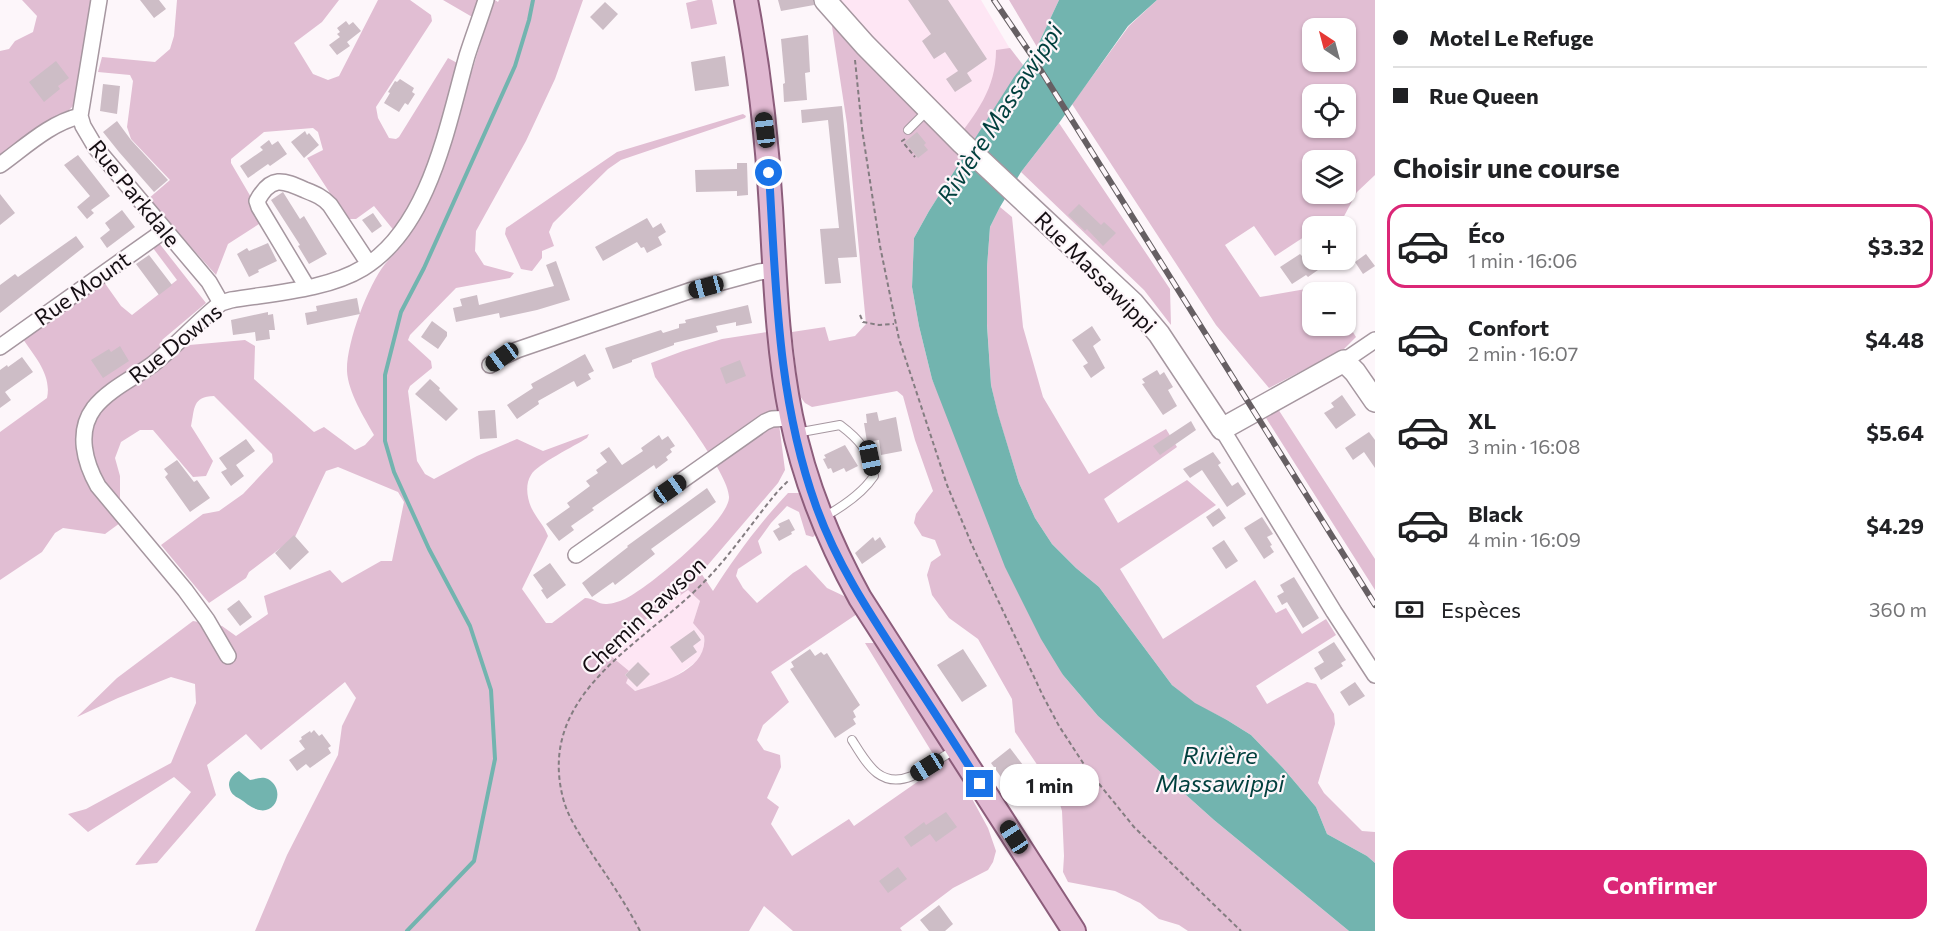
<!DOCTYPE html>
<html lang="fr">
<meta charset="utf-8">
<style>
body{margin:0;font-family:Commissioner,sans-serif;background:#f6f6f6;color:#202124;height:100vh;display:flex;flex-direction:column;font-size:22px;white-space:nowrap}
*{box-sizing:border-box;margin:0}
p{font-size:20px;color:#757577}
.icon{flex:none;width:33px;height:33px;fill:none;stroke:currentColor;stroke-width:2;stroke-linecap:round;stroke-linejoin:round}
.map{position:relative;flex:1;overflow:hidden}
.sheet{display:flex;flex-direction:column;background:#fff;width:570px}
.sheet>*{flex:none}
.hud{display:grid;align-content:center;height:132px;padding:0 18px;background:#fff}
.needle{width:39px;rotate:324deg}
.tools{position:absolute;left:1302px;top:18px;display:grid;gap:12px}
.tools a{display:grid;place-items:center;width:54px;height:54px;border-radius:12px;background:#fff;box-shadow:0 2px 4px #0004;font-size:30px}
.end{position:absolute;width:27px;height:27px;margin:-14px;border:8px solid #1a73e8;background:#fff;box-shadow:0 0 0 3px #fff}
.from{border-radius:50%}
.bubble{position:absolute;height:42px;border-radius:18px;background:#fff;box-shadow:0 2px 4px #0004;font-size:20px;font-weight:700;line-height:42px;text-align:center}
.car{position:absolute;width:18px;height:36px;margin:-18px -9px;border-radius:8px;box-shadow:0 0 4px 2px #0007;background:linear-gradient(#222 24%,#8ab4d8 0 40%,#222 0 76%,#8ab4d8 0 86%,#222 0)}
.hud b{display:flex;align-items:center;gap:21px;height:57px;font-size:22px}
.hud b+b{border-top:2px solid #e0e0e0}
.hud i{width:15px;height:15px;background:#202124}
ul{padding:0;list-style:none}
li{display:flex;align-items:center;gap:18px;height:84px;margin:0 12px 9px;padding:0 6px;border:3px solid transparent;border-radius:18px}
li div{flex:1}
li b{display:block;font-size:22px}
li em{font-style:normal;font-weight:700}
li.on{border-color:#db2777}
li>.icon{width:54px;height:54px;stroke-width:1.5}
h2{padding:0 18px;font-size:27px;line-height:72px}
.pay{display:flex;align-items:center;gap:15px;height:66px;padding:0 18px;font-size:22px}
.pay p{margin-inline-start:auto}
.primary-button{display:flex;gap:12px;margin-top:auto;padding:12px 18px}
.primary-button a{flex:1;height:69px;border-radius:18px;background:#db2777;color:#fff;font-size:24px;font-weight:700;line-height:69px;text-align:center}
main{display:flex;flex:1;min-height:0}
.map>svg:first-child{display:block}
</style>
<main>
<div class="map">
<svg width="1375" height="931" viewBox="0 0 1375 931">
<rect width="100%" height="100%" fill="#fdf6fa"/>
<path fill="#fee6f4" d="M838 0H981L1016 59 964 136 943 116Z
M688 590 700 601 693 623 704 636V649L696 662 668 681 634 691 626 683 625 675 628 672 606 652 632 629Z"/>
<path fill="#e1bed3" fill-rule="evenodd" d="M22 0H91L74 105 69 110 57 115 0 156V51L9 49 15 41 33 32 37 16Z
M177 0H339L322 22 294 43 313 74 328 80 339 76 378 0H410L431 15 432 21 376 107 378 118 389 138 396 139 399 137 448 58 472 71 486 25 443 0H495L498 2 499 0H583L555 79 526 141 476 231 475 251 484 265 514 273 510 278 456 288 410 335 408 340 431 361 432 368 410 386 408 391 417 461 425 474 434 479 477 456 517 439 543 451 589 434 587 438C575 446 537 464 531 475 525 484 527 498 531 507 536 518 544 525 548 536L522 589 546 623H552L585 598C594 598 599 605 607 604 612 604 620 601 625 599 648 588 727 523 729 498 731 476 670 398 655 377L651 363 683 351 722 339 767 332 785 470 778 483 701 573 713 591C736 555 759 524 788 493H800L816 534 813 537 806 535 799 512 787 506 771 523 758 541 762 553 738 569 736 576 743 588 757 603 793 573 806 565 827 588 846 597 857 614 771 672 789 702 763 725 757 740 764 750 780 755 781 767 767 798 779 807 771 824 792 856 849 819 854 826 933 771V754L865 643H875L951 760 988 828 996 851 993 862 988 870 953 888 900 928 902 931H793L764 906 749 931H255L287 855 338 755 342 726 356 698 345 682 261 750 246 734 207 765 216 795 157 863 135 865 191 792 174 777 88 832 68 814 86 809 171 763 196 703 195 684 171 677 118 698 77 717 117 678 193 621 222 626 236 636 268 614 264 596 330 570 342 583 381 561H392L404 502 398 492 338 467 326 471 295 537 249 572 246 578 209 603 161 545 203 514 219 511 243 494 273 462 272 454 214 396C192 397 195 408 191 426L213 461 206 476 193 477 153 430H140L121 442 115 458 120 476V523L105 534 63 528 55 533 42 552 0 580V432L47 398C52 375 35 357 23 339L104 282 121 306 132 315 177 280 153 248 159 243 206 303 162 340 167 347 245 340 255 346 254 379 314 432 324 427 355 450 365 445 374 435C364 417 348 392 347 371 346 344 368 285 385 264 391 257 398 250 404 243L374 206 356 219H347L307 158 323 150 318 132 313 128 264 132 231 159V163L262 216 259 224 228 244 216 275 148 199 170 180 131 139 127 127 133 81 130 75 98 72 102 57 155 62 170 49 174 36ZM688 590 700 601 693 623 704 636C709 670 660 683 635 691L626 683 628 678 625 675 629 671 606 652 632 629Z
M698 0H712L717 24 691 29 686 3Z
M1009 0H1059L1037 47Z
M1157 0H1375V175L1357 192 1342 220 1333 226H1312V237L1307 235 1275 256 1254 226 1225 245 1260 297 1323 286 1327 292H1312V326H1346V321L1356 337 1336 357 1317 363 1269 388 1216 325 1072 104 1129 26ZM1312 28H1346V62H1312ZM1312 94H1346V128H1312ZM1312 160H1346V194H1312Z
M831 20 954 143C976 113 996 89 996 50L1010 48 1023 65 929 211 914 238 912 287 919 326 932 379 1063 675 1098 716 1214 820 1349 931H1188L1179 925 1159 919 1140 903 1115 891 1068 882 1063 872 1064 856 1062 811 1057 794 1015 732 1012 699 978 639 949 618 932 595 927 575 931 562 941 555 935 540 922 536 914 523 916 514 933 491 915 440 903 396 897 391 812 407 805 403 799 395 792 332 825 327 829 341 855 336 866 324 847 124Z
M743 114 746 116 745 118 621 160 608 169 553 223 549 232 554 246 542 251V258L532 271 521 269 505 234 506 228 617 152Z
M1059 123 1170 289 1171 325 1144 290 1021 172Z
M1000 207 1012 217 1023 327 1043 397 1089 474 1166 429 1177 447 1104 499 1118 523 1187 480 1216 505 1120 569 1163 639 1255 580 1276 613 1286 608 1302 634 1326 619 1336 635 1256 686 1267 704 1307 682 1316 684 1334 714 1335 724 1318 783 1324 793 1362 831 1375 832V863L1367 856 1327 834 1316 807 1283 768 1251 735 1227 720 1195 704 1172 685 1099 587 1076 568 1052 544 1035 518 1019 483 998 415 991 385 987 324V267L990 227Z
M1278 409 1375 559V590L1266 418Z"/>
<path fill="#72b4af" d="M1059 0H1157L1128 26 1059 123 1021 172 1000 207 990 227 987 267V325L991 385 998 414 1019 483 1035 518 1052 544 1076 568 1099 587 1172 685 1195 703 1227 720 1251 735 1283 768 1316 807 1327 834 1367 856 1375 863V931H1349L1214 820 1098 716 1063 675 1041 639 1005 567 932 379 919 326 912 287 914 238 929 211 1014 77 1037 47Z
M239 771 250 780C256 779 262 776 268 779 286 789 276 817 256 809 250 807 245 802 240 799 234 796 230 793 229 785 229 779 233 774 239 771Z"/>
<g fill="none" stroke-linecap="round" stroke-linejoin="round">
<path stroke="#72b4af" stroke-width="4" d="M407 931 474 861 495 759 491 690 470 626 429 549 394 472 385 441V375L401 312 424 268 515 66 529 20 533 0"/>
</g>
<path fill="#cdbdc6" d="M140 0H159L166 9 154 18Z
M778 0H813L814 5 781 11Z
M908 0H948L987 59 967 73 972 81 955 92 946 79 958 71 945 52 934 59 922 41 931 34Z
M605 2 618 14 603 30 590 17Z
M346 21 349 25 353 22 361 31 347 42 350 46 337 55 329 45 340 37 337 34 340 32 337 28Z
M808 35 810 72 805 73 807 100 784 102 783 84 785 83 781 39Z
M725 56 729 86 695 91 691 62Z
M56 61 69 78 58 86 60 89 44 102 29 82Z
M400 79 414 88 412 92 415 94 408 105 405 103 399 112 384 103 390 93 388 92 395 81 397 82Z
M103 84 120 86 117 114 100 111Z
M842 106 857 257 838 258 841 283 825 284 820 229 839 228 828 120 802 123 801 110Z
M117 121 131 140 168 180 154 192 119 152 103 132Z
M305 131 307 135 309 133 319 145 304 158 291 142Z
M917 132 926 143 924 145 928 150 918 158 905 142Z
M269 140 272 145 278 141 287 154 270 166 268 164 248 178 240 166 263 150 260 147Z
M78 155 110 196 91 210 94 213 87 219 77 207 90 196 64 165Z
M737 163H747L748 195 737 196V191L696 192 695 170 737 169Z
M283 192 300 219 304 216 327 254 309 264 298 246 300 245 271 200Z
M0 194 15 213 0 225Z
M1079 204 1101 225 1104 222 1116 233 1103 246 1087 229 1085 231 1068 215Z
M122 210 135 227 107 248 100 238 110 230 105 223Z
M373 213 382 226 372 233 362 220Z
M647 218 653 228 661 223 666 232 658 237 662 245 647 253 644 247 641 248 637 242 603 261 595 247Z
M76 236 84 247 0 313V285L15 274 18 277Z
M268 243 277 261 258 270 259 272 249 277 237 254 247 248 249 251Z
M1312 250V260H1328L1316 268 1318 270 1308 277 1306 275 1292 284 1280 267 1300 254 1303 257Z
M1366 254 1375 266 1363 274 1355 262Z
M149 255 172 285 159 295 136 264Z
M556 261 570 300 537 310 500 318 499 313 456 322 453 308 462 306 460 299 477 295 479 305 554 286 546 265Z
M357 298 360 314 307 325 305 313 317 311 316 306Z
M748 305 752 323 736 326V322L716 326 718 332 674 343V345L632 360V362L613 369 605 348 661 330 663 333 679 328V324L686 323 685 320Z
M268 312V315L273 314 275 330H269L270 339 256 341 255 332 233 335 231 320Z
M432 321 447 332V336L438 349 421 337Z
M1092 326 1101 340 1093 346 1105 368 1091 378 1083 366 1088 363 1072 340Z
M120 346 129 361 103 378 91 360 109 349 111 352Z
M585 354 594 371 588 374 591 379 577 387 574 381 572 382 538 401 539 404 517 419 507 405 533 388 531 384Z
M22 357 33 372 5 392 11 400 0 408V370L7 365 8 367Z
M740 360 746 376 726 384 720 368Z
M1157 370 1160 375 1164 372 1173 387 1168 390 1177 406 1163 415 1142 384 1145 383 1142 379Z
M430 379 440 388 439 390 458 409 446 421 415 394Z
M1342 395 1356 415 1336 429 1324 413 1334 407 1331 403Z
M495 410 497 438 480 439 478 411Z
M877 412 879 421 896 417 902 451 881 455 879 440 867 442 864 423H867L866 414Z
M1191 421 1196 430 1160 455 1153 446Z
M1369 432 1375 440V468L1364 452 1353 460 1345 448Z
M659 435 662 440 668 436 675 446 670 449 672 452 666 457 668 460 656 469 654 465 592 508 594 510 571 526 574 530 559 541 546 524 570 507 567 503 590 486 586 481 598 473 596 470 607 462 600 453 609 447 622 465 643 451 641 448Z
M246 439 255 451 236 465 244 476 231 486 221 472 227 469 219 458Z
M845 445 858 466 846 472 844 468 833 473 831 468 828 469 823 459 826 458 824 455Z
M1213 452 1221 463 1218 465 1232 486 1238 482 1246 494 1227 507 1202 470 1190 478 1183 469Z
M177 460 194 482 197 480 210 498 190 512 165 477 168 474 164 469Z
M707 488 716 502 651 549 655 554 628 575 615 585 613 582 592 597 582 583 628 547 627 546Z
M1219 508 1226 518 1213 527 1206 517Z
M1262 517 1273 534 1267 537 1272 545 1270 546 1274 552 1264 559 1244 528Z
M789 519 795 530 791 532 792 534 779 541 773 531 780 527 778 524Z
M294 535 309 552 290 570 275 553Z
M873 537 875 541 880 537 886 547 862 564 855 553Z
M1224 540 1238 561 1226 569 1212 548Z
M550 563 566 585 547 599 541 590 543 589 533 575Z
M1294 577 1319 618 1303 628 1287 602 1282 605 1277 596 1284 592 1280 585Z
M239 600 252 617 240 626 227 609Z
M694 630 701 640 693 646 697 652 682 663 670 647Z
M1334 642 1346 660 1341 663 1343 666 1321 680 1314 668 1324 662 1318 652Z
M810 649 815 656 821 652 824 655 827 653 860 705 853 711 856 717 853 719 856 724 835 738 790 669 794 667 791 662Z
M963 649 987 686 962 702 937 665Z
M638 662 650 674 637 687 625 675Z
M1355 682 1365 696 1349 706 1340 692Z
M314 730 319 736 322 734 331 746 328 748 331 753 310 768 306 764 297 771 289 760 305 749 299 741 302 739 301 737 310 731 311 733Z
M1010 748 1026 769 1010 782 1005 774 1001 777 991 763Z
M946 812 957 827 936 842 930 834 911 847 904 837 924 822 926 825Z
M898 867 907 879 888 893 879 881Z
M939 905 953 924 945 931H929L920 920Z"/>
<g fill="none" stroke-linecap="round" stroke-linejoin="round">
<g stroke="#a697a0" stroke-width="10">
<path id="lane" d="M908 130 927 111
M796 433 840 425C860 440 869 451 874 476 862 494 842 507 824 517
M852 740C867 764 880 789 912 776L954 750"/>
</g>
<g stroke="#a697a0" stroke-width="18">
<path id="street" d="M99 0 80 116 83 126 96 148 209 282 221 303
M0 165C25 147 50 123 80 116
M307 287 259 207 257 201C271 175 283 180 305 190 315 194 323 197 330 205L369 264
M0 347 165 230
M1344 361 1375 340
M490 365 502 357 517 350 689 291 759 272 774 270
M1222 429 1334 612 1375 675
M576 555 765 422 772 419 791 418
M228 656 207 620 185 590 98 486C85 463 76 432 94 408 109 389 134 378 153 364 177 345 197 322 221 303L231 300C272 293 327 290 363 268 430 227 447 126 467 56 473 37 480 19 486 0"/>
</g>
<g stroke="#a697a0" stroke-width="24">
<path id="secondary" d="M825 0 865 45 962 143 1133 303 1159 334 1222 429 1344 361 1355 372 1375 401"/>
</g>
<g stroke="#8c5d7b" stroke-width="26">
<path id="primary" d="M746 0C759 69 767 138 771 208 775 277 777 347 791 416 804 481 828 540 860 598L1074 931"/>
</g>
<path stroke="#847d81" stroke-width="2" stroke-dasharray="4.5 3" stroke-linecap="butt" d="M855 60 862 129 880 246 899 339 947 485 972 545 1043 696 1059 726 1087 769 1134 827 1241 931
M905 139 902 141 915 157
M860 315 863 322 879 325 894 324
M640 931C626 904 609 879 592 854 581 836 568 818 563 798 536 693 644 644 703 583 731 555 753 521 778 491L789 480"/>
<use href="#lane" stroke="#fff" stroke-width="8"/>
<use href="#street" stroke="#fff" stroke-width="15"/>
<use href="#secondary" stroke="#fff" stroke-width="21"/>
<use href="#primary" stroke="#e0b8d1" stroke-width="22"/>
<g stroke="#665f63" stroke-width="6">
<path id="rail" d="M994 0 1030 53 1375 605"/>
</g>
<use href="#rail" stroke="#fdf6fa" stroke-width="4" stroke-dasharray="11" stroke-linecap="butt"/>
</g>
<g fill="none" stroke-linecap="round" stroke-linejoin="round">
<path stroke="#1a73e8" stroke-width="8" d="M769 173C776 286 777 398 816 506 837 565 872 617 906 669 931 707 956 745 980 784"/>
</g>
<g text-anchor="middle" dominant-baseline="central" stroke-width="4.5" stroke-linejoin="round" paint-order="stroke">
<g font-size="22" fill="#140e12" stroke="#fdf6fa">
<text transform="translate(135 193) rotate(51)">Rue Parkdale</text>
<text transform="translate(1096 272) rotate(45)">Rue Massawippi</text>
<text transform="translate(82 288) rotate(-35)">Rue Mount</text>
<text transform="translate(175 343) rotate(-39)">Rue Downs</text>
<text transform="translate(643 615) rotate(-43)">Chemin Rawson</text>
</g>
<g font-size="24" font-style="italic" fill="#003f3d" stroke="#fdf6fa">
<text transform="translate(999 113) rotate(-57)">Rivière Massawippi</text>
<text x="1220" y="754">Rivière<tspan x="1220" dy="28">Massawippi</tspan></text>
</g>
</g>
</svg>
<div class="tools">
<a><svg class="needle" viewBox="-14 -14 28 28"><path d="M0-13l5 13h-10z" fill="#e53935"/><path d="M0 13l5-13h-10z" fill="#757577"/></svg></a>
<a><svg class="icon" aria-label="locate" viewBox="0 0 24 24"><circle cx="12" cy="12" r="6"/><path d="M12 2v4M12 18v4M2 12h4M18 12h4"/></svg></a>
<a><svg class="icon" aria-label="layers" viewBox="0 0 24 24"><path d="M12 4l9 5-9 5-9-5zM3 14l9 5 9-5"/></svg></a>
<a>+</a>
<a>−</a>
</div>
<i class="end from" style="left:769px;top:173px"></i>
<i class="end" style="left:980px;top:784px"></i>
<div class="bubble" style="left:1000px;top:764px;width:99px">1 min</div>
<i class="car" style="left:765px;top:130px;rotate:353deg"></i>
<i class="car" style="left:706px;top:287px;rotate:255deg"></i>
<i class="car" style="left:502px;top:357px;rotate:234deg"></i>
<i class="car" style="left:870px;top:458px;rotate:168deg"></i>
<i class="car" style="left:670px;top:489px;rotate:55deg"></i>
<i class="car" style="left:927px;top:767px;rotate:238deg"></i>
<i class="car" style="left:1014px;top:837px;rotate:327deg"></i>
</div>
<section class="sheet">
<div class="hud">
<b><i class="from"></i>Motel Le Refuge</b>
<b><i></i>Rue Queen</b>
</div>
<h2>Choisir une course</h2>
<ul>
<li class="on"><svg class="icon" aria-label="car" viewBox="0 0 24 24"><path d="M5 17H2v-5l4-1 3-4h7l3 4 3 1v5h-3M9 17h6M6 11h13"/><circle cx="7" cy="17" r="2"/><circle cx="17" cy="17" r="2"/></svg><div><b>Éco</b><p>1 min · 16:06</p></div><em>$3.32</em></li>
<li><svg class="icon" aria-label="car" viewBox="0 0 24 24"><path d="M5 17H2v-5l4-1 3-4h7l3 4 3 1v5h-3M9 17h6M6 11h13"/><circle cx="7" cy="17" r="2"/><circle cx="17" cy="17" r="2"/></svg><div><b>Confort</b><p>2 min · 16:07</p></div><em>$4.48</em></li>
<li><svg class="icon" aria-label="car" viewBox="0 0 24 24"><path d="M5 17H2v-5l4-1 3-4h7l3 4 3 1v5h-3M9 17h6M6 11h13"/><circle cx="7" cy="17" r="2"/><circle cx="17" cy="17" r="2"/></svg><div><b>XL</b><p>3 min · 16:08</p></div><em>$5.64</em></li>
<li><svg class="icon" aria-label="car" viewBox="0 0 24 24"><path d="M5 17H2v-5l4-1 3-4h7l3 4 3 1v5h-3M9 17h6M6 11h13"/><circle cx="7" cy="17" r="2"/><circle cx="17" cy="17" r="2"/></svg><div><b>Black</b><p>4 min · 16:09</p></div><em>$4.29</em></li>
</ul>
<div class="pay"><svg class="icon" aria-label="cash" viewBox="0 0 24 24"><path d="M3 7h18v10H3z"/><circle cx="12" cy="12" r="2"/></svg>Espèces<p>360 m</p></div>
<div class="primary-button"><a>Confirmer</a></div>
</section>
</main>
